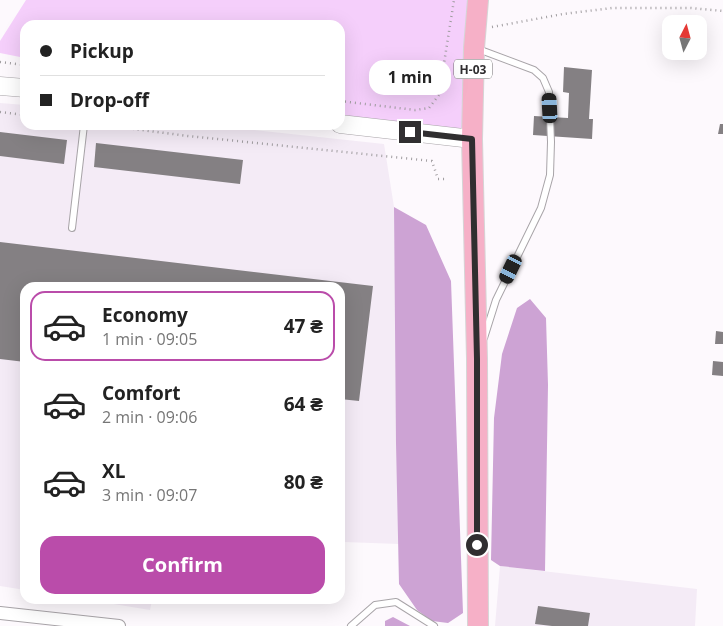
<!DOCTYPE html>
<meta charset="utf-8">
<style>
body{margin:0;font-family:"Open Sans",sans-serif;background:#f2f2f2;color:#222;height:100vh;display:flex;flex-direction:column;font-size:19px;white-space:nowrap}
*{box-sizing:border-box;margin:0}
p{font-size:16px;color:#767676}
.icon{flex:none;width:28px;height:28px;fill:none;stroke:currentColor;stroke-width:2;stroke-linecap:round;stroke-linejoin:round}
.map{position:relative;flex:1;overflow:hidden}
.drawer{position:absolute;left:20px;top:282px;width:325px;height:322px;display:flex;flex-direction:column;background:#fff;border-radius:15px;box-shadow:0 5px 20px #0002}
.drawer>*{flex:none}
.hud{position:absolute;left:20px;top:20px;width:325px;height:110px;border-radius:15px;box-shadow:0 5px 20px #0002;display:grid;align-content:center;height:110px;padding:0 20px;background:#fff}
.needle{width:32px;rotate:6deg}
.tools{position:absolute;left:662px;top:15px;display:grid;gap:10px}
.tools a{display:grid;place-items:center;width:45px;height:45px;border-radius:10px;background:#fff;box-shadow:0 5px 20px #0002;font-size:25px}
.end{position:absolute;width:22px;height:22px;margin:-11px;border:6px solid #302e30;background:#fff;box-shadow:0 0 0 2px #fff}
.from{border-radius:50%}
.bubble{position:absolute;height:35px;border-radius:15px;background:#fff;box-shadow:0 5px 20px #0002;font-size:16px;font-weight:700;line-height:35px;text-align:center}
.car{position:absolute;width:15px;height:30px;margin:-15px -8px;border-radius:6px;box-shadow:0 0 4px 1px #0007;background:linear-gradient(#222 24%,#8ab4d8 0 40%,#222 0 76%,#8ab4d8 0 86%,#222 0)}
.hud b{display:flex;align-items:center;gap:18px;height:48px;font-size:19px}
.hud b+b{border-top:1px solid #e0e0e0}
.hud i{width:12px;height:12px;background:#222}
ul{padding:9px 0 0;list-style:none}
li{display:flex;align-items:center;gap:15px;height:70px;margin:0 10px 8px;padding:0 10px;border:2px solid transparent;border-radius:15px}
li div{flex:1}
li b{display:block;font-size:19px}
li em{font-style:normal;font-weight:700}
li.active{border-color:#ba4caa}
li>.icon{width:45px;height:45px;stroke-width:1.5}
.cta{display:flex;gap:10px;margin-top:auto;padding:10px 20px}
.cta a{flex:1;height:58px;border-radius:15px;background:#ba4caa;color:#fff;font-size:20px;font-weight:700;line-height:58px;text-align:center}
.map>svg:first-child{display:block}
</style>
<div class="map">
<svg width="723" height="626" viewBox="0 0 723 626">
<rect width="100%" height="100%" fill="#fdf9fd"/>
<path fill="#f4ebf6" d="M0 103 25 105V125H209L384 144 394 207 399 544 344 542 340 540V288H25V590L0 586Z
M500 566 697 589 695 626H495Z
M89 600H152L150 610Z"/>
<path fill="#f5cffb" d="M26 0H478L472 139 340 118V25H25V58L0 53V41Z"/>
<path fill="#cda3d4" d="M394 207 426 225 451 281 463 613 448 623 432 621 417 610 399 584 396 443Z
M530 299 546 318 548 385 545 571 500 566 491 560 494 418 502 354 517 308Z
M393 617 410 626H385V621Z"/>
<path fill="#848083" d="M564 67 592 70 589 119H593L592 139 533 135 534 116 568 118 569 93 563 92Z
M720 124H723V134H718Z
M0 132 67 140 64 164 0 156Z
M96 143 243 160 240 184 94 167Z
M0 242 373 286 359 401 340 399V288H25V362L0 359Z
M716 331 723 332V344H715Z
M713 361 723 362V376L712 375Z
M538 606 590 613 588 626H552L535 624Z"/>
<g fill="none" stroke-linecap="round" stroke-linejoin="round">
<g stroke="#a8a4a8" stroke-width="8">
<path id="lane" d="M478 49 534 70 543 78 549 92 551 142 550 175 541 208 496 300 484 338
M72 228 84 125
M351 626 375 605 396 602 434 626"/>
</g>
<g stroke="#a8a4a8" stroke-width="14">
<path id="street" d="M0 613 119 626"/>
</g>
<g stroke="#a8a4a8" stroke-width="19">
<path id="secondary" d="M0 86 25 88
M340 124 472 139"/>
</g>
<g stroke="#d6d5d6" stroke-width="22">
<path id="primary" d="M478 626 477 359 472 139 474 48 478 0"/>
</g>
<path stroke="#a09da0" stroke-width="2.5" stroke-dasharray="1 4" stroke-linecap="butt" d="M492 27 563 14 612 8H691L723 11
M0 62 25 65
M340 101 415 110 429 108 439 95 454 0
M0 112 25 115
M103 125 188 136 432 161 438 179H445"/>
<use href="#lane" stroke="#fff" stroke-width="6"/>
<use href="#street" stroke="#fff" stroke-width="12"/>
<use href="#secondary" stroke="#fff" stroke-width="18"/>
<use href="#primary" stroke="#f6b0c7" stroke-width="20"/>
</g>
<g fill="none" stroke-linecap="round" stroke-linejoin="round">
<path stroke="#302e30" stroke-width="6" d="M410 132 472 139 477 359V545"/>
</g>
<g text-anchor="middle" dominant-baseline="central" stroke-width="5" stroke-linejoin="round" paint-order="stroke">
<rect fill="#fff" stroke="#6e6d6e" stroke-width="1" x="454" y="59.5" width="38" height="19" rx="4"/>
<g font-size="12" font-weight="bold" fill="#302e30">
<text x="473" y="69">Н-03</text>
</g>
</g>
</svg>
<div class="tools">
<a><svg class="needle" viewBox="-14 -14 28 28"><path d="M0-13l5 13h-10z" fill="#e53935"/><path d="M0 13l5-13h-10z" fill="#767676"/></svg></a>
</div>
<i class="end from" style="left:477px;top:545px"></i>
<i class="end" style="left:410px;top:132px"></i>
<div class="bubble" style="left:369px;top:60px;width:82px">1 min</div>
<i class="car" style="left:550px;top:108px;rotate:357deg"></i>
<i class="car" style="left:511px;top:269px;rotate:206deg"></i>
<div class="hud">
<b><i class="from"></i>Pickup</b>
<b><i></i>Drop-off</b>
</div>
<section class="drawer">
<ul>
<li class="active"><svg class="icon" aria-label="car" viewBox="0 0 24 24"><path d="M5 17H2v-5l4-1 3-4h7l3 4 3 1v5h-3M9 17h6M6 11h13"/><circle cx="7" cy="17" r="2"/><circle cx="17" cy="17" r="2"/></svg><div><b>Economy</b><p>1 min · 09:05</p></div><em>47 ₴</em></li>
<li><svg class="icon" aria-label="car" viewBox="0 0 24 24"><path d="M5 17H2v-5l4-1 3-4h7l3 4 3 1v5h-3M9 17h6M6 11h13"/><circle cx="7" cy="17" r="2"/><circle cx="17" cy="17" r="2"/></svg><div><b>Comfort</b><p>2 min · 09:06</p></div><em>64 ₴</em></li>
<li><svg class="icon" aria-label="car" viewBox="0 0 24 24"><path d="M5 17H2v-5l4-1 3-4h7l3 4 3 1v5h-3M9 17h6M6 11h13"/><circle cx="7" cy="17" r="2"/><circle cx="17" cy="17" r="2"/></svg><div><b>XL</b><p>3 min · 09:07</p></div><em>80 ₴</em></li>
</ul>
<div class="cta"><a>Confirm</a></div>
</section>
</div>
